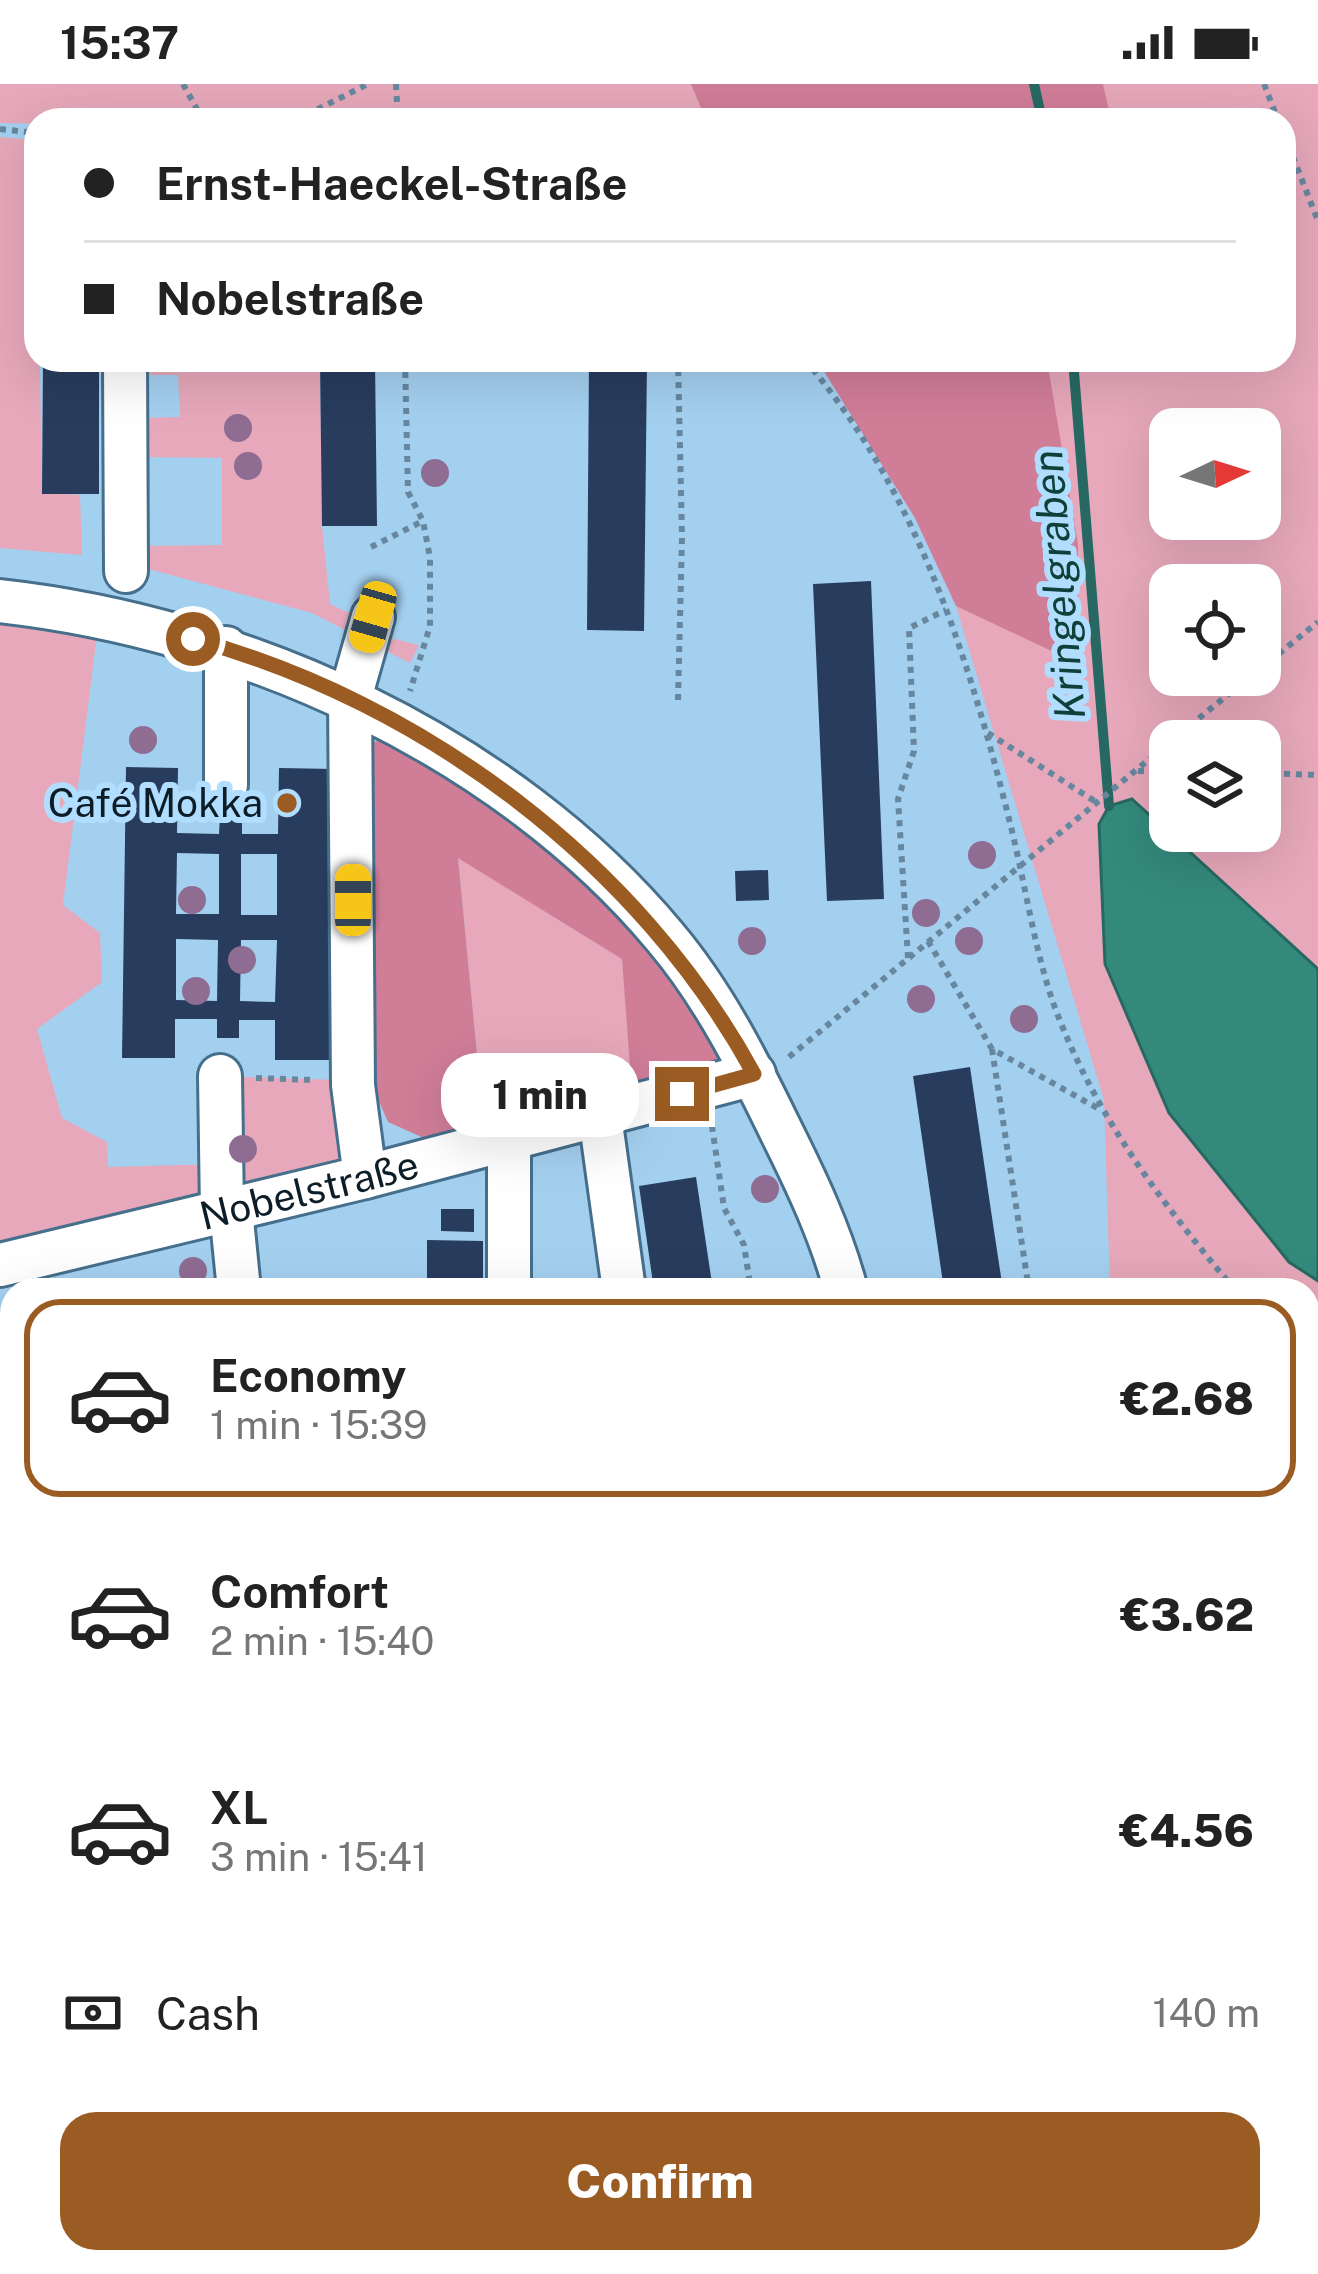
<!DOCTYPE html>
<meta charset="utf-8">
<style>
body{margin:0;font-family:"Public Sans",sans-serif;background:#f6f6f6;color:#222;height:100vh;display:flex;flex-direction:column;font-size:45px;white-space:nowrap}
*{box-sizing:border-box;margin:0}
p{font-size:39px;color:#767676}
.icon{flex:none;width:66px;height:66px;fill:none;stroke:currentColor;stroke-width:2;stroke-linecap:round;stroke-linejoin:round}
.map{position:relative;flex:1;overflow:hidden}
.panel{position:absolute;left:0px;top:1194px;width:1320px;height:996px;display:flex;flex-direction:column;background:#fff;border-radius:36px 36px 0 0;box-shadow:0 12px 48px #0002}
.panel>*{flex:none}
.guide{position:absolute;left:24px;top:24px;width:1272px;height:264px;border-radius:36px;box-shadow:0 12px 48px #0002;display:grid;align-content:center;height:264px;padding:0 60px;background:#fff}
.needle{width:78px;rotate:86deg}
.buttons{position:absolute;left:1149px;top:324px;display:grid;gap:24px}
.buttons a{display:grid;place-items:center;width:132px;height:132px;border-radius:24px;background:#fff;box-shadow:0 12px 48px #0002;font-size:60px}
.end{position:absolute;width:54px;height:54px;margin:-27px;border:15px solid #9a5c22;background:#fff;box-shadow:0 0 0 6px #fff}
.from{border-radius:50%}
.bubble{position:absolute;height:84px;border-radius:36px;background:#fff;box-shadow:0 12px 48px #0002;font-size:39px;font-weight:800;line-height:84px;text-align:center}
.car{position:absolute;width:36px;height:72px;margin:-36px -18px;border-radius:15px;box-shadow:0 0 9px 3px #0007;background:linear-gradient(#f5c518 24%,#345 0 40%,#f5c518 0 76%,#345 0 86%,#f5c518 0)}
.guide b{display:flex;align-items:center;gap:42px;height:114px;font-size:45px}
.guide b+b{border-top:3px solid #e0e0e0}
.guide i{width:30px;height:30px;background:#222}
ul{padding:21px 0 0;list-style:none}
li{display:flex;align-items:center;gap:36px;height:198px;margin:0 24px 18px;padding:0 36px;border:6px solid transparent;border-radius:36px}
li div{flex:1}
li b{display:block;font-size:45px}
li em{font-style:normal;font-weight:800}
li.current{border-color:#9a5c22}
li>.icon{width:108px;height:108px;stroke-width:1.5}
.pay{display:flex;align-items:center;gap:30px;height:132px;padding:0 60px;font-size:45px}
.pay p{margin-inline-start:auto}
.button{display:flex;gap:24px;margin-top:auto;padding:24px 60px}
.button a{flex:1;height:138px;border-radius:36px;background:#9a5c22;color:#fff;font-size:48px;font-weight:800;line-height:138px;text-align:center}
.status{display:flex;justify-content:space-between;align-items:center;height:84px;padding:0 60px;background:#fff;direction:ltr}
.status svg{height:33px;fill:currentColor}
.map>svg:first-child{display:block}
</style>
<div class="status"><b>15:37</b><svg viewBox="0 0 49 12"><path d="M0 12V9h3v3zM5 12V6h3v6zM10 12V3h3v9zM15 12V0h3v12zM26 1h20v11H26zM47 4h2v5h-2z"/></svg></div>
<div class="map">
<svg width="1318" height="2190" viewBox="0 0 1318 2190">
<rect width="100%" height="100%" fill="#a4d0f0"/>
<path fill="#e6a8ba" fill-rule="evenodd" d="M0 0H1318V1332L1308 1334V1206H1110L1104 1016 956 522 915 434 817 276H1284V36L36 40 0 39ZM1170 345H1260V435H1170ZM1170 501H1260V591H1170ZM1170 657H1260V747H1170Z
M0 53 36 56 42 409 80 411 82 471 0 464Z
M143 276H320L322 442 330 520 346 528 387 527 390 554 419 561 410 579 312 529 141 483 140 462 222 461V374L140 373V334L180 333 178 291H141Z
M0 540 97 551 63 821 100 849 102 898 37 945 62 1034 107 1058 108 1083 221 1080 220 992 339 996 347 1089 0 1165Z
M458 773 622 875 632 996 481 1013Z
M0 1901 12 1902V2178H882L883 2190H0Z"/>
<path fill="#d07d98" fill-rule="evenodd" d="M691 0H1103L1111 36H706Z
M817 276H1047L1078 460 1077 579 956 522 915 434Z
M395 652 584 786 661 872 733 989 435 1059 388 1038 370 997V659ZM458 774 622 875 631 996 481 1012Z
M1308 1557 1318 1558V2190H937V2178H1308Z"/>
<path fill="#338a7b" stroke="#276962" stroke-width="3" d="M1132 715 1318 885V1197L1289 1178 1169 1029 1105 880 1099 740 1109 722Z"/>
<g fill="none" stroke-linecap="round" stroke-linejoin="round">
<path stroke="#276962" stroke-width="10" d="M1034 0 1042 36
M1073 276 1109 722"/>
</g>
<path fill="#283c5e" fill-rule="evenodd" d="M43 276H99V410H42Z
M320 276H375L377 442H322Z
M589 276H647L644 547 587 546Z
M871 497 884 815 827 817 813 500Z
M126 683 178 684 177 749 219 750 220 731 242 732V750H278L279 684 335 685 332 976H275V936H239V954H217V935H175V974H122ZM177 769 219 770V830H176ZM241 770H277V831H241ZM176 855 218 856 217 917 176 916ZM241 856H277L275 918 240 917Z
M768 786 769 816 736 817 735 787Z
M970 983 990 1120 1003 1206H944L913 992Z
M696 1093 713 1206H654L639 1102Z
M441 1125H474V1148L441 1147Z
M427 1156 483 1157V1206H427Z
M0 1960 12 1961V2178H21V2190H0Z
M235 2178H290V2190H235Z
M510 2178H565V2190H510Z
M783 2178H839V2190H783Z"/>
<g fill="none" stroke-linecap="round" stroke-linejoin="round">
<g stroke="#466f8c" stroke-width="48">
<g id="minor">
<path d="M125 276 126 487"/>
<path d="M0 517C244 544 505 661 665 853 714 911 748 979 781 1047 807 1099 831 1150 846 1206"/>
<path d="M226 564V701"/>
<path d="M220 992 222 1128"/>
<path d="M600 1032 624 1206"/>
<path d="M509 1056V1206"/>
<path d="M365 1093 353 1001 350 614 373 533"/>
<path d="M231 1126 239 1206"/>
<path id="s1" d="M0 1181 365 1093 754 990"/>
<path d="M915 2178V2190"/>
</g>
</g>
<g stroke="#466f8c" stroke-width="57">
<path id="major" d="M1308 1440 1318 1439
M1308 1494 1318 1492
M0 1795 12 1792"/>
</g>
<path stroke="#66879e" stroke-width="6" stroke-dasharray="6 6" stroke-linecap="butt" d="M183 0 203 36
M396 0 398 36
M1264 0 1278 36
M296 36 368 0
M0 45 36 49
M1284 50 1318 137
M405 276 408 408 423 437 430 474V542L410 607
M805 276C919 409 971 581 1012 747 1026 805 1035 868 1055 924 1096 1033 1161 1118 1235 1206
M371 463 423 437
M1260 585 1318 538
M678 616 682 453 678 276
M988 649 1096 718
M1171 657 1252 591
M1138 687 1170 688
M1260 689 1318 691
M928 857 992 965 1099 1025
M908 874 898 715 914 667 909 544 946 526
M992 965 1029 1206
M789 973 1170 658
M256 994 314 996
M712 1042 724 1124 744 1161 751 1206
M1308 1258 1318 1262
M1308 1345 1318 1343
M1308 1564 1311 1537
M0 1675 12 1672
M0 1869 12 1861
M0 1894 12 1895
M1308 1985 1318 1991
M64 2178 67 2190
M586 2178V2190
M317 2190V2178
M762 2190V2178
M1188 2190 1189 2178
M1253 2190V2178"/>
<use href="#minor" stroke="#fff" stroke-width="42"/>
<use href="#major" stroke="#fff" stroke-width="51"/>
<path stroke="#516f83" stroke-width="3" d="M1308 1378 1318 1376
M1308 1400 1318 1399
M0 1724 12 1721
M0 1746 12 1744"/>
</g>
<g fill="#8f6c92">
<circle cx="238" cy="344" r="14"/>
<circle cx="248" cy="382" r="14"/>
<circle cx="435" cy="389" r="14"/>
<circle cx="143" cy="656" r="14"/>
<circle cx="982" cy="771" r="14"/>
<circle cx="192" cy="816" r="14"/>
<circle cx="926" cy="829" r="14"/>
<circle cx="752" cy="857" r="14"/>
<circle cx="969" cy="857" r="14"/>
<circle cx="242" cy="876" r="14"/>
<circle cx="196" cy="907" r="14"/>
<circle cx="921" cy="915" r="14"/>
<circle cx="1024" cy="935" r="14"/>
<circle cx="243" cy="1065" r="14"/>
<circle cx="765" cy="1105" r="14"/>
<circle cx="193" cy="1187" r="14"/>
</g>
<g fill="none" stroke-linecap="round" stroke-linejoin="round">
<path stroke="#9a5c22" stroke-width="15" d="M193 555C424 618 639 779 754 990L682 1010"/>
</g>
<circle fill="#9a5c22" stroke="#b1defe" stroke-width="4.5" cx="287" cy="719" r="12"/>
<g text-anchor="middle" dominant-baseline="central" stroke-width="12" stroke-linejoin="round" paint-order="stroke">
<g font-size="39" fill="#0c1d28" stroke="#b1defe" text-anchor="end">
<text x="263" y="719">Café Mokka</text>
</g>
<g font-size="39" fill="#0c1d28" stroke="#b1defe">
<text stroke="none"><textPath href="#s1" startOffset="318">Nobelstraße</textPath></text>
</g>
<g font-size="42" font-style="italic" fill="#0e4139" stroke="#b1defe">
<text transform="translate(1058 501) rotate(-95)">Kringelgraben</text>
</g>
</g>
</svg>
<div class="buttons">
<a><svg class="needle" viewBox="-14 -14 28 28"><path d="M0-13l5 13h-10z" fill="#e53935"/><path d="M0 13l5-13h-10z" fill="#767676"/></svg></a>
<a><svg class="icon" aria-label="locate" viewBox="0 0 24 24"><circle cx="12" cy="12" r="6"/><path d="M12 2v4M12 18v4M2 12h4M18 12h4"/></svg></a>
<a><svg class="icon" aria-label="layers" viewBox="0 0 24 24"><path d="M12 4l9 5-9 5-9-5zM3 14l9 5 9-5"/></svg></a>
</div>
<i class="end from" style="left:193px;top:555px"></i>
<i class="end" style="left:682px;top:1010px"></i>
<div class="bubble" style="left:441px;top:969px;width:198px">1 min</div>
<i class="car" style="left:373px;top:533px;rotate:196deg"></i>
<i class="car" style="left:353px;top:816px;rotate:0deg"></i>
<div class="guide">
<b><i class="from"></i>Ernst-Haeckel-Straße</b>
<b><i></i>Nobelstraße</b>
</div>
<section class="panel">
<ul>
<li class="current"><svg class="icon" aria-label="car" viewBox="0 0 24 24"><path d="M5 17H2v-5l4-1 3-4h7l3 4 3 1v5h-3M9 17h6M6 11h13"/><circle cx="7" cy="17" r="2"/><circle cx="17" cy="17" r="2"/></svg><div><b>Economy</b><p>1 min · 15:39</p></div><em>€2.68</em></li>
<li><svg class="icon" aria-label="car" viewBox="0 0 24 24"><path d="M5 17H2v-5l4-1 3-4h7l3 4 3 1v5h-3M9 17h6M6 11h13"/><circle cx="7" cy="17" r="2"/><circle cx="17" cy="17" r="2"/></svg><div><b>Comfort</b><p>2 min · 15:40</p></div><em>€3.62</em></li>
<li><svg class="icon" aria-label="car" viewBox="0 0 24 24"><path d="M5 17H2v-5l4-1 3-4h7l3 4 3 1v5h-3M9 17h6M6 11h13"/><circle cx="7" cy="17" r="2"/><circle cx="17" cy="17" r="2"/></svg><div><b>XL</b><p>3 min · 15:41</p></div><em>€4.56</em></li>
</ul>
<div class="pay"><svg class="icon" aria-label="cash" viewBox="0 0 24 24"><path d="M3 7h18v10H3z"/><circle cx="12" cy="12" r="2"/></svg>Cash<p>140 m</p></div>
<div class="button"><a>Confirm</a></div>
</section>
</div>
